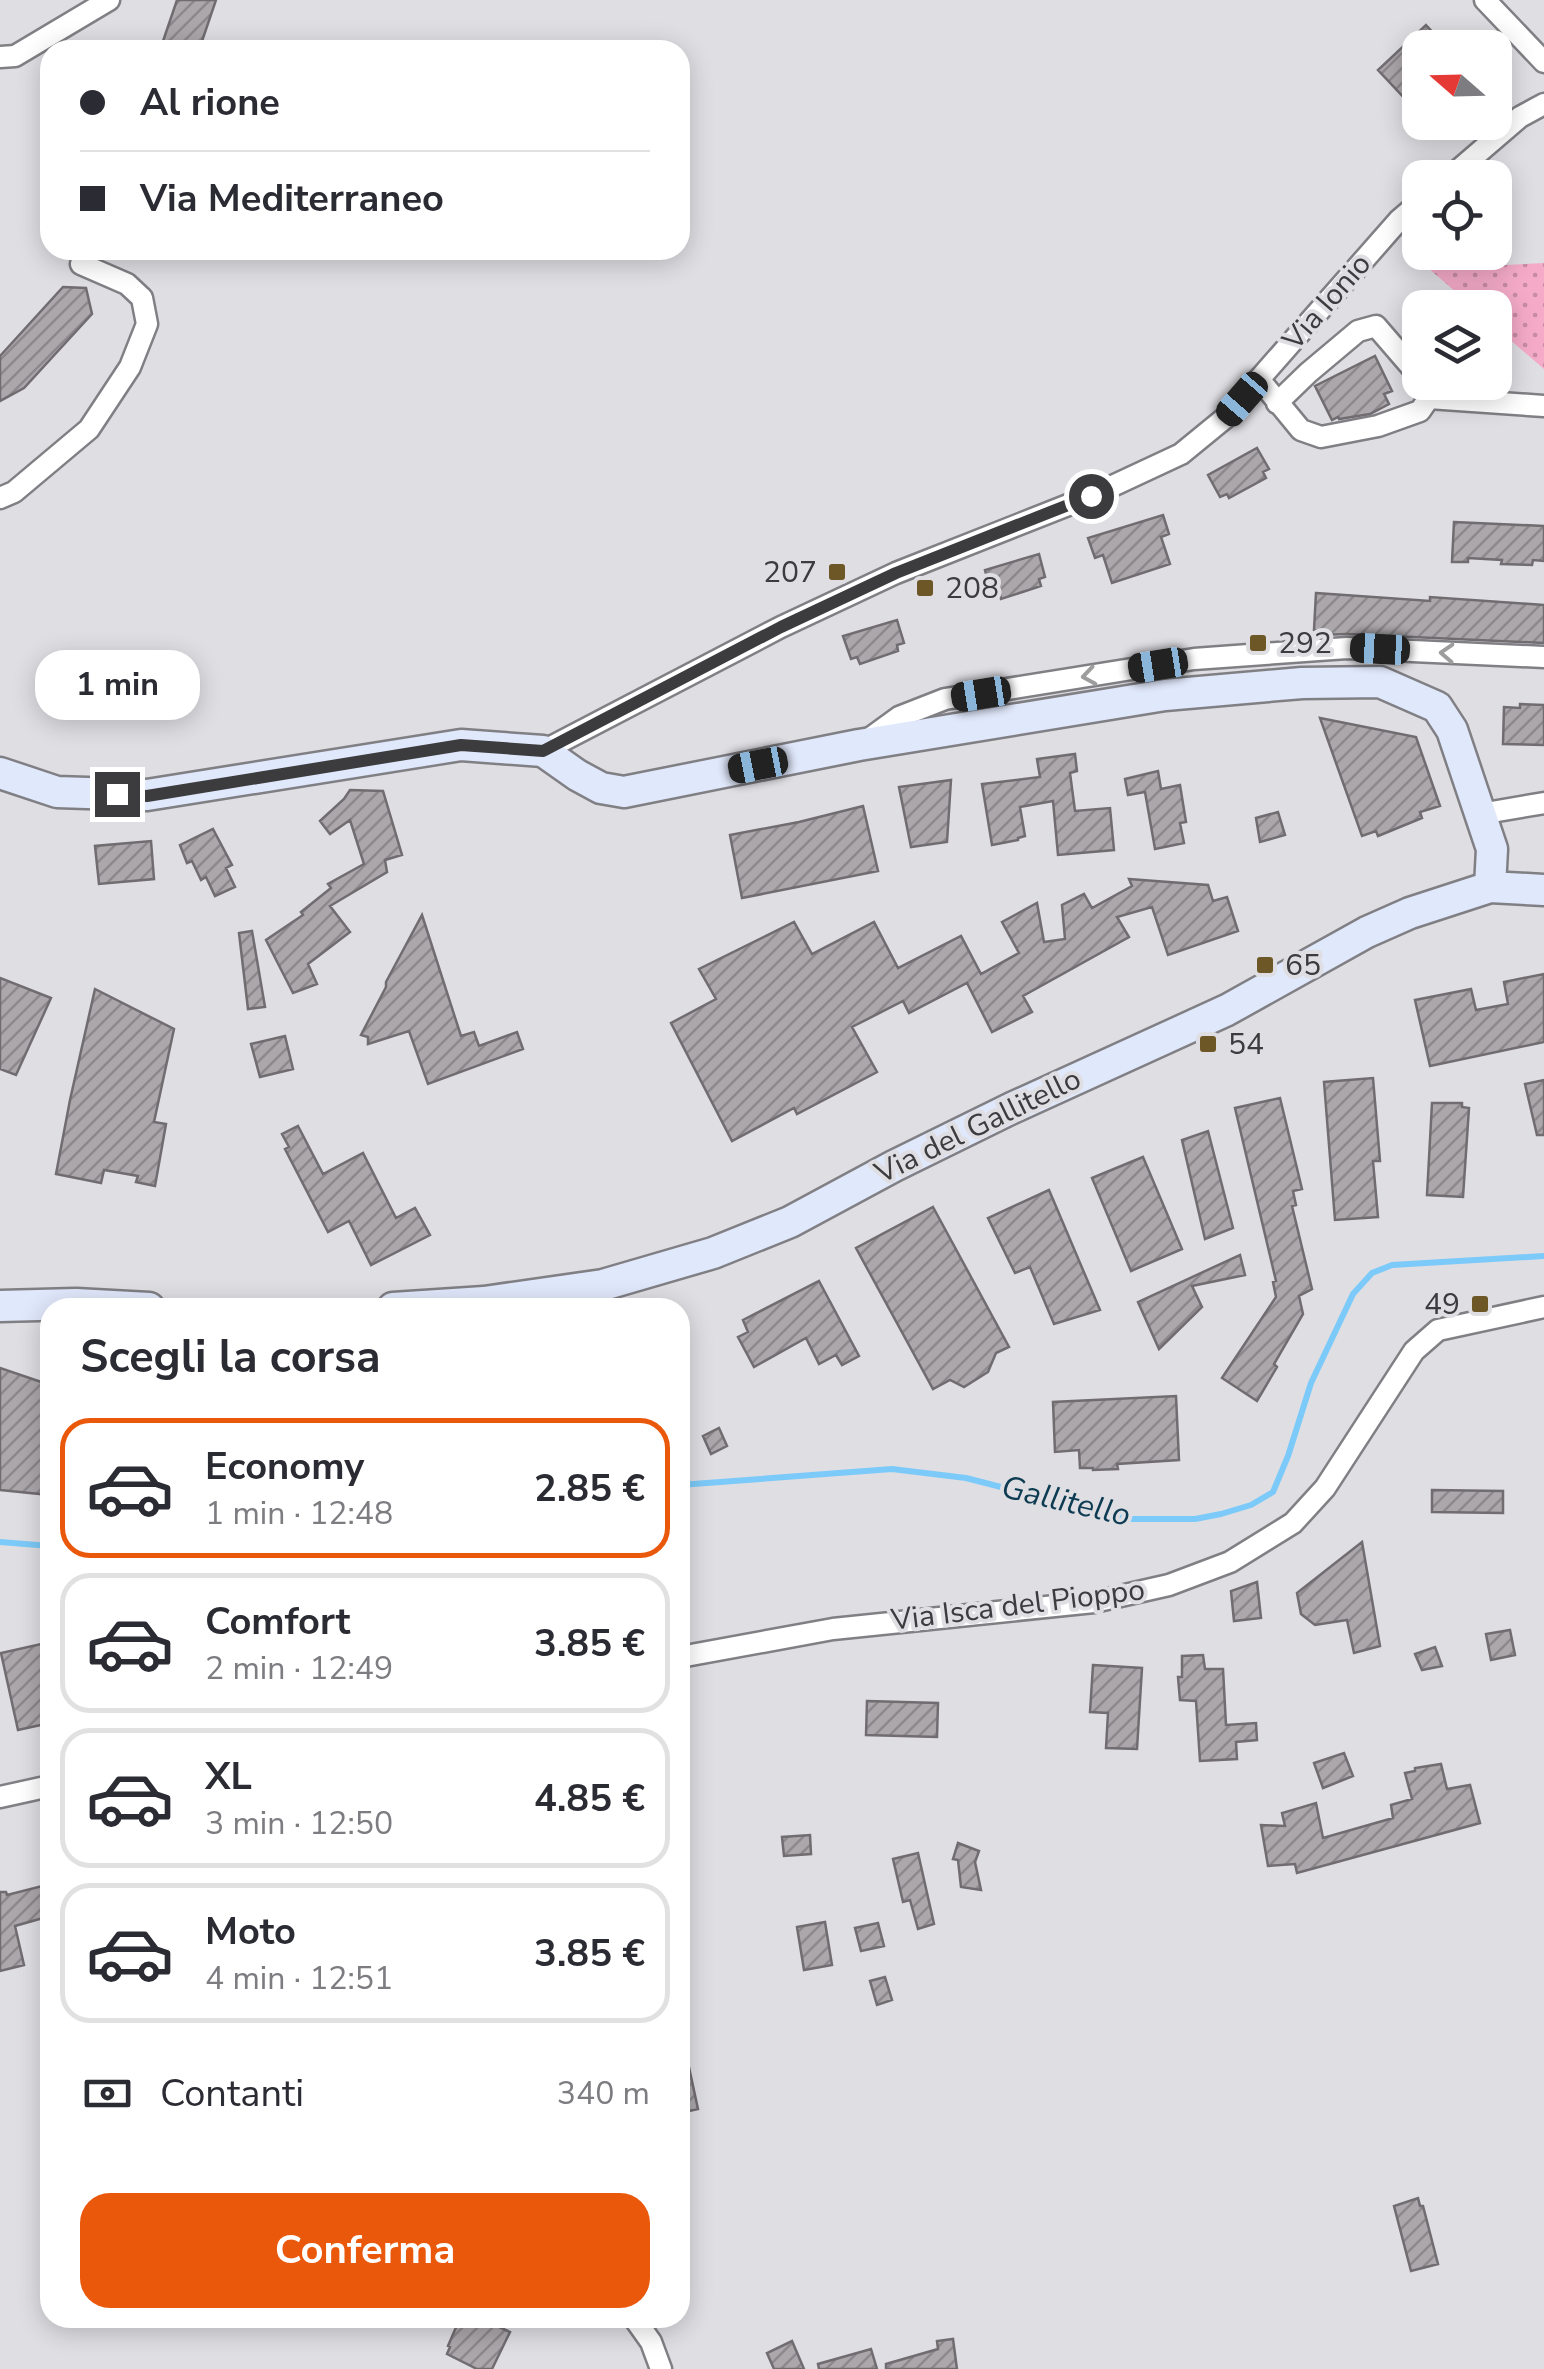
<!DOCTYPE html>
<html lang="it">
<meta charset="utf-8">
<style>
body{margin:0;font-family:"Nunito Sans",sans-serif;background:#f2f2f3;color:#2b2b33;height:100vh;display:flex;flex-direction:column;font-size:38px;white-space:nowrap}
*{box-sizing:border-box;margin:0}
p{font-size:32px;color:#7c7c81}
.icon{flex:none;width:55px;height:55px;fill:none;stroke:currentColor;stroke-width:2;stroke-linecap:round;stroke-linejoin:round}
.map{position:relative;flex:1;overflow:hidden}
.sheet{position:absolute;left:40px;top:1298px;width:650px;height:1030px;display:flex;flex-direction:column;background:#fff;border-radius:30px;box-shadow:0 5px 25px #0003}
.sheet>*{flex:none}
.hud{position:absolute;left:40px;top:40px;width:650px;height:220px;border-radius:30px;box-shadow:0 5px 25px #0003;display:grid;align-content:center;height:220px;padding:0 40px;background:#fff}
.needle{width:65px;rotate:290deg}
.controls{position:absolute;left:1402px;top:30px;display:grid;gap:20px}
.controls a{display:grid;place-items:center;width:110px;height:110px;border-radius:20px;background:#fff;box-shadow:0 5px 25px #0003;font-size:50px}
.end{position:absolute;width:45px;height:45px;margin:-22px;border:12px solid #3c3b3d;background:#fff;box-shadow:0 0 0 5px #fff}
.from{border-radius:50%}
.bubble{position:absolute;height:70px;border-radius:30px;background:#fff;box-shadow:0 5px 25px #0003;font-size:32px;font-weight:700;line-height:70px;text-align:center}
.car{position:absolute;width:30px;height:60px;margin:-30px -15px;border-radius:12px;box-shadow:0 0 8px 2px #0007;background:linear-gradient(#222 24%,#8ab4d8 0 40%,#222 0 76%,#8ab4d8 0 86%,#222 0)}
.hud b{display:flex;align-items:center;gap:35px;height:95px;font-size:38px}
.hud b+b{border-top:2px solid #e1e1e2}
.hud i{width:25px;height:25px;background:#2b2b33}
ul{padding:0;list-style:none}
li{display:flex;align-items:center;gap:30px;height:140px;margin:0 20px 15px;padding:0 20px;border:5px solid #e1e1e2;border-radius:30px}
li div{flex:1}
li b{display:block;font-size:38px}
li em{font-style:normal;font-weight:700}
li.on{border-color:#ea580c}
li>.icon{width:90px;height:90px;stroke-width:1.5}
h2{padding:0 40px;font-size:45px;line-height:120px}
.pay{display:flex;align-items:center;gap:25px;height:110px;padding:0 40px;font-size:38px}
.pay p{margin-inline-start:auto}
.primary-button{display:flex;gap:20px;margin-top:auto;padding:20px 40px}
.primary-button a{flex:1;height:115px;border-radius:30px;background:#ea580c;color:#fff;font-size:40px;font-weight:700;line-height:115px;text-align:center}
.map>svg:first-child{display:block}
</style>
<div class="map">
<svg width="1544" height="2369" viewBox="0 0 1544 2369">
<defs>
<pattern id="park-dots" width="8" height="8" patternUnits="userSpaceOnUse" patternTransform="scale(2.5)"><rect width="8" height="8" fill="#f5abc8"/><path d="M2 2h.1M6 6h.1" fill="none" stroke="#c88ca4" stroke-width="1.8" stroke-linecap="round"/></pattern>
<pattern id="building-hatch" width="6" height="6" patternUnits="userSpaceOnUse" patternTransform="scale(2.5)"><rect width="6" height="6" fill="#aba7ab"/><path d="M-1 1l2-2M0 6l6-6M5 7l2-2" fill="none" stroke="#8c898c"/></pattern>
</defs>
<rect width="100%" height="100%" fill="#dfdee3"/>
<path fill="url(#park-dots)" d="M1495 212 1505 265 1544 263V369L1495 327V308L1473 307 1411 253 1420 241V252H1495Z"/>
<g fill="none" stroke-linecap="round" stroke-linejoin="round">
<path stroke="#7ccaf9" stroke-width="6" d="M680 1485 892 1469 966 1478 1126 1519H1195L1221 1514 1251 1505 1273 1492 1288 1456 1311 1383 1353 1294 1372 1273 1392 1265 1544 1256
M0 1542 50 1546"/>
</g>
<path fill="url(#building-hatch)" stroke="#706c70" stroke-width="2.5" d="M177 0H216L199 50H160Z
M1426 25 1447 48H1420V93L1409 103 1378 70Z
M63 287 86 288 92 314 24 388 0 401V356Z
M1375 356 1392 391 1384 394 1389 404 1370 414 1339 419 1338 417 1332 420 1315 386Z
M1257 448 1269 469 1263 472 1266 478 1229 498 1227 494 1220 497 1208 475Z
M1163 515 1169 534 1161 537 1170 564 1112 583 1103 555 1095 558 1088 538Z
M1454 522 1544 526V561L1533 560 1532 565 1501 564 1502 560 1468 558V562H1452Z
M1039 554 1045 577 1039 579 1041 586 1001 599 1000 594 992 596 985 570Z
M1316 593 1430 601V597L1544 605V643L1347 634 1322 635 1323 631 1314 630Z
M897 620 904 643 897 645 898 651 860 664 857 657 851 659 843 636Z
M1520 704 1544 705V745L1503 744 1504 707 1520 708Z
M1320 718 1416 737 1440 806 1420 812 1422 818 1378 836 1376 831 1362 836Z
M1075 754 1077 771 1070 773 1075 811 1110 808 1114 850 1058 855 1053 801 1020 807 1025 836 1018 838V840L992 845 982 784 1040 777 1037 759Z
M1158 771 1161 789 1180 785 1186 822 1180 823 1184 843 1155 849 1145 792 1128 795 1125 779Z
M951 780 947 842 911 847 899 787Z
M350 790 383 791 402 855 385 860 387 872 330 906 350 932 308 964 317 984 293 993 266 940 303 915 301 912 331 888 328 884 364 864 350 820 330 834 320 821 344 799Z
M863 806 878 871 742 898 730 835 799 822Z
M1278 812 1285 835 1260 842 1256 818Z
M213 829 232 865 226 868 235 887 215 896 206 877 201 880 192 861 187 863 180 845Z
M151 841 154 879 99 884 95 846Z
M1129 879 1208 885 1213 901 1227 897 1238 931 1168 955 1152 907 1117 917 1129 937 1023 996 1032 1012 992 1032 967 983 909 1013 903 1001 852 1027 877 1072 797 1114 794 1108 732 1141 671 1023 716 999 699 969 794 922 812 954 874 922 898 968 961 936 981 974 1019 953 1002 922 1037 903 1044 942 1065 939 1062 905 1084 894 1092 908 1132 886Z
M422 915 461 1036 474 1032 479 1046 517 1032 523 1049 428 1084 409 1031 368 1044V1037L361 1035 386 987V982Z
M252 931 265 1007 248 1009 239 933Z
M1544 974V1042L1430 1066 1415 1000 1471 989 1476 1010 1508 1004 1504 982Z
M0 978 51 998 16 1075 0 1069Z
M95 989 174 1029 154 1122 166 1124 155 1186 136 1182 138 1176 104 1170 101 1183 56 1174 70 1100Z
M285 1036 293 1069 260 1077 251 1044Z
M1373 1078 1380 1161H1373L1378 1217 1335 1220 1324 1082Z
M1544 1080V1135H1537L1525 1084Z
M1280 1098 1302 1189 1293 1191 1296 1205 1292 1206 1312 1289 1299 1296 1303 1314 1274 1364 1277 1367 1257 1401 1222 1378 1276 1297 1273 1282 1276 1281 1235 1108Z
M1432 1103H1462V1107L1469 1108 1463 1197 1427 1195Z
M298 1126 323 1174 363 1153 396 1218 415 1208 430 1235 371 1265 349 1221 328 1232 285 1149 289 1147 282 1134Z
M1208 1131 1233 1228 1205 1239 1182 1140Z
M1143 1157 1182 1249 1131 1271 1092 1178Z
M1049 1190 1100 1310 1054 1324 1030 1267 1015 1273 988 1218Z
M933 1207 1009 1347 996 1353 988 1372 964 1387 950 1380 933 1389 856 1248Z
M1240 1255 1245 1275 1192 1286 1202 1307 1159 1349 1138 1302Z
M819 1281 859 1356 842 1365 836 1355 819 1364 806 1338 754 1367 738 1337 748 1332 743 1320Z
M0 1368 50 1385V1495L0 1490Z
M1176 1396 1179 1460 1117 1464 1118 1469 1093 1470V1468H1080L1079 1450 1055 1452 1053 1402Z
M719 1428 727 1446 711 1454 703 1436Z
M1432 1490 1503 1491V1513L1432 1512Z
M1362 1542 1380 1646 1354 1653 1347 1620 1315 1625 1301 1614 1297 1593Z
M1257 1582 1261 1618 1234 1621 1231 1591Z
M1510 1630 1515 1655 1491 1660 1486 1634Z
M50 1642V1723L18 1730 1 1653Z
M1435 1647 1442 1666 1422 1670 1415 1654Z
M1203 1655 1205 1669H1223L1226 1725 1256 1723 1257 1740 1236 1742 1237 1759 1200 1761 1196 1701 1180 1700 1178 1677H1182V1656Z
M1093 1665 1142 1668 1137 1749 1106 1748 1108 1713 1090 1712Z
M867 1701 938 1703 937 1737 866 1735Z
M1344 1753 1353 1776 1323 1788 1314 1763Z
M1441 1764 1447 1789 1470 1785 1480 1823 1297 1873 1295 1864 1268 1866 1261 1825 1285 1826 1282 1813 1316 1803 1323 1838 1393 1818 1391 1805 1412 1799 1405 1773 1415 1771V1768Z
M810 1835 811 1854 784 1856 782 1837Z
M958 1843 979 1851 975 1862 981 1890 961 1887 958 1860 953 1859Z
M918 1853 934 1924 918 1929 910 1900 903 1902 893 1859Z
M50 1884V1916L15 1926 24 1965 0 1971V1892H6L7 1895Z
M825 1922 832 1965 804 1970 797 1927Z
M878 1923 884 1946 861 1951 855 1928Z
M885 1977 892 2000 877 2005 870 1981Z
M687 2058 698 2109 680 2113V2059Z
M1418 2198 1420 2206H1423L1438 2264 1411 2271 1394 2206Z
M460 2318H480L510 2332 492 2369H477L447 2354 450 2347 448 2346Z
M953 2339 957 2369H886V2364L938 2349 937 2341Z
M792 2341 804 2369H774L767 2353Z
M871 2349 877 2369H819L818 2364Z"/>
<g fill="none" stroke-linecap="round" stroke-linejoin="round">
<g stroke="#807f84" stroke-width="25">
<path id="street" d="M1485 0 1544 62
M0 57 15 56 109 0
M1449 178 1520 117 1544 104
M1259 379 1301 430 1321 437 1378 426 1420 411 1429 398 1424 382
M1429 398 1544 406
M1277 403 1308 373 1358 331 1376 326 1420 377
M0 498 14 492 89 429 130 367 147 324 142 298 127 284 81 264
M866 741 899 717 945 699 1194 659 1347 648 1544 657
M543 751 781 627 896 573 1091 496 1181 454 1225 418 1399 220 1420 202
M1480 814 1544 803
M680 1657 833 1629 1094 1602 1169 1585 1230 1562 1293 1523 1325 1488 1414 1351 1438 1330 1544 1307
M0 1797 50 1786
M634 2318 651 2342 661 2369"/>
</g>
<g stroke="#807f84" stroke-width="35">
<path id="secondary" d="M0 773 57 792 147 795 461 745 543 751 577 775 601 788 624 792 859 745 1165 695 1302 683 1380 682 1437 707 1452 730 1492 849 1490 887
M0 1306 76 1304 149 1308
M393 1308 484 1302 603 1285 713 1253 790 1222 894 1166 1012 1108 1227 1010 1367 932 1410 913 1490 887 1544 890"/>
</g>
<use href="#street" stroke="#fff" stroke-width="20"/>
<use href="#secondary" stroke="#e0e8fb" stroke-width="30"/>
</g>
<defs><path id="oneway-chevron" d="M-2-3.5L2.5 0L-2 3.5" fill="none" stroke-width="1.6" stroke-linecap="round" stroke-linejoin="round" transform="scale(2.5)"/></defs>
<g stroke="#9e9d9e">
<use href="#oneway-chevron" transform="translate(1447 653) rotate(-177)"/>
<use href="#oneway-chevron" transform="translate(1089 676) rotate(171)"/>
</g>
<g fill="none" stroke-linecap="round" stroke-linejoin="round">
<path stroke="#3c3b3d" stroke-width="12" d="M117 794 147 796 461 745 543 751 781 627 896 573 1091 496"/>
</g>
<g fill="#6e5727" stroke="#dfdee3" stroke-width="4">
<rect x="827" y="562" width="20" height="20" rx="5"/>
<rect x="915" y="578" width="20" height="20" rx="5"/>
<rect x="1248" y="633" width="20" height="20" rx="5"/>
<rect x="1255" y="955" width="20" height="20" rx="5"/>
<rect x="1198" y="1034" width="20" height="20" rx="5"/>
<rect x="1470" y="1294" width="20" height="20" rx="5"/>
</g>
<g text-anchor="middle" dominant-baseline="central" stroke-width="8" stroke-linejoin="round" paint-order="stroke">
<g font-size="30" fill="#3c3b3d" stroke="#dfdee3">
<text transform="translate(1327 302) rotate(-49)">Via Ionio</text>
<text transform="translate(978 1126) rotate(-26)">Via del Gallitello</text>
<text transform="translate(1018 1605) rotate(-7)">Via Isca del Pioppo</text>
</g>
<g font-size="30" fill="#3c3b3d" stroke="#dfdee3" text-anchor="start">
<text x="817" y="572" text-anchor="end">207</text>
<text x="945" y="588">208</text>
<text x="1278" y="643">292</text>
<text x="1285" y="965">65</text>
<text x="1228" y="1044">54</text>
<text x="1460" y="1304" text-anchor="end">49</text>
</g>
<g font-size="32" font-style="italic" fill="#0d3b52" stroke="#dfdee3">
<text transform="translate(1066 1501) rotate(13)">Gallitello</text>
</g>
</g>
</svg>
<div class="controls">
<a><svg class="needle" viewBox="-14 -14 28 28"><path d="M0-13l5 13h-10z" fill="#e53935"/><path d="M0 13l5-13h-10z" fill="#7c7c81"/></svg></a>
<a><svg class="icon" aria-label="locate" viewBox="0 0 24 24"><circle cx="12" cy="12" r="6"/><path d="M12 2v4M12 18v4M2 12h4M18 12h4"/></svg></a>
<a><svg class="icon" aria-label="layers" viewBox="0 0 24 24"><path d="M12 4l9 5-9 5-9-5zM3 14l9 5 9-5"/></svg></a>
</div>
<i class="end from" style="left:1091px;top:496px"></i>
<i class="end" style="left:117px;top:794px"></i>
<div class="bubble" style="left:35px;top:650px;width:165px">1 min</div>
<i class="car" style="left:1242px;top:399px;rotate:221deg"></i>
<i class="car" style="left:1380px;top:649px;rotate:273deg"></i>
<i class="car" style="left:1158px;top:665px;rotate:261deg"></i>
<i class="car" style="left:981px;top:694px;rotate:261deg"></i>
<i class="car" style="left:758px;top:765px;rotate:259deg"></i>
<div class="hud">
<b><i class="from"></i>Al rione</b>
<b><i></i>Via Mediterraneo</b>
</div>
<section class="sheet">
<h2>Scegli la corsa</h2>
<ul>
<li class="on"><svg class="icon" aria-label="car" viewBox="0 0 24 24"><path d="M5 17H2v-5l4-1 3-4h7l3 4 3 1v5h-3M9 17h6M6 11h13"/><circle cx="7" cy="17" r="2"/><circle cx="17" cy="17" r="2"/></svg><div><b>Economy</b><p>1 min · 12:48</p></div><em>2.85 €</em></li>
<li><svg class="icon" aria-label="car" viewBox="0 0 24 24"><path d="M5 17H2v-5l4-1 3-4h7l3 4 3 1v5h-3M9 17h6M6 11h13"/><circle cx="7" cy="17" r="2"/><circle cx="17" cy="17" r="2"/></svg><div><b>Comfort</b><p>2 min · 12:49</p></div><em>3.85 €</em></li>
<li><svg class="icon" aria-label="car" viewBox="0 0 24 24"><path d="M5 17H2v-5l4-1 3-4h7l3 4 3 1v5h-3M9 17h6M6 11h13"/><circle cx="7" cy="17" r="2"/><circle cx="17" cy="17" r="2"/></svg><div><b>XL</b><p>3 min · 12:50</p></div><em>4.85 €</em></li>
<li><svg class="icon" aria-label="car" viewBox="0 0 24 24"><path d="M5 17H2v-5l4-1 3-4h7l3 4 3 1v5h-3M9 17h6M6 11h13"/><circle cx="7" cy="17" r="2"/><circle cx="17" cy="17" r="2"/></svg><div><b>Moto</b><p>4 min · 12:51</p></div><em>3.85 €</em></li>
</ul>
<div class="pay"><svg class="icon" aria-label="cash" viewBox="0 0 24 24"><path d="M3 7h18v10H3z"/><circle cx="12" cy="12" r="2"/></svg>Contanti<p>340 m</p></div>
<div class="primary-button"><a>Conferma</a></div>
</section>
</div>
